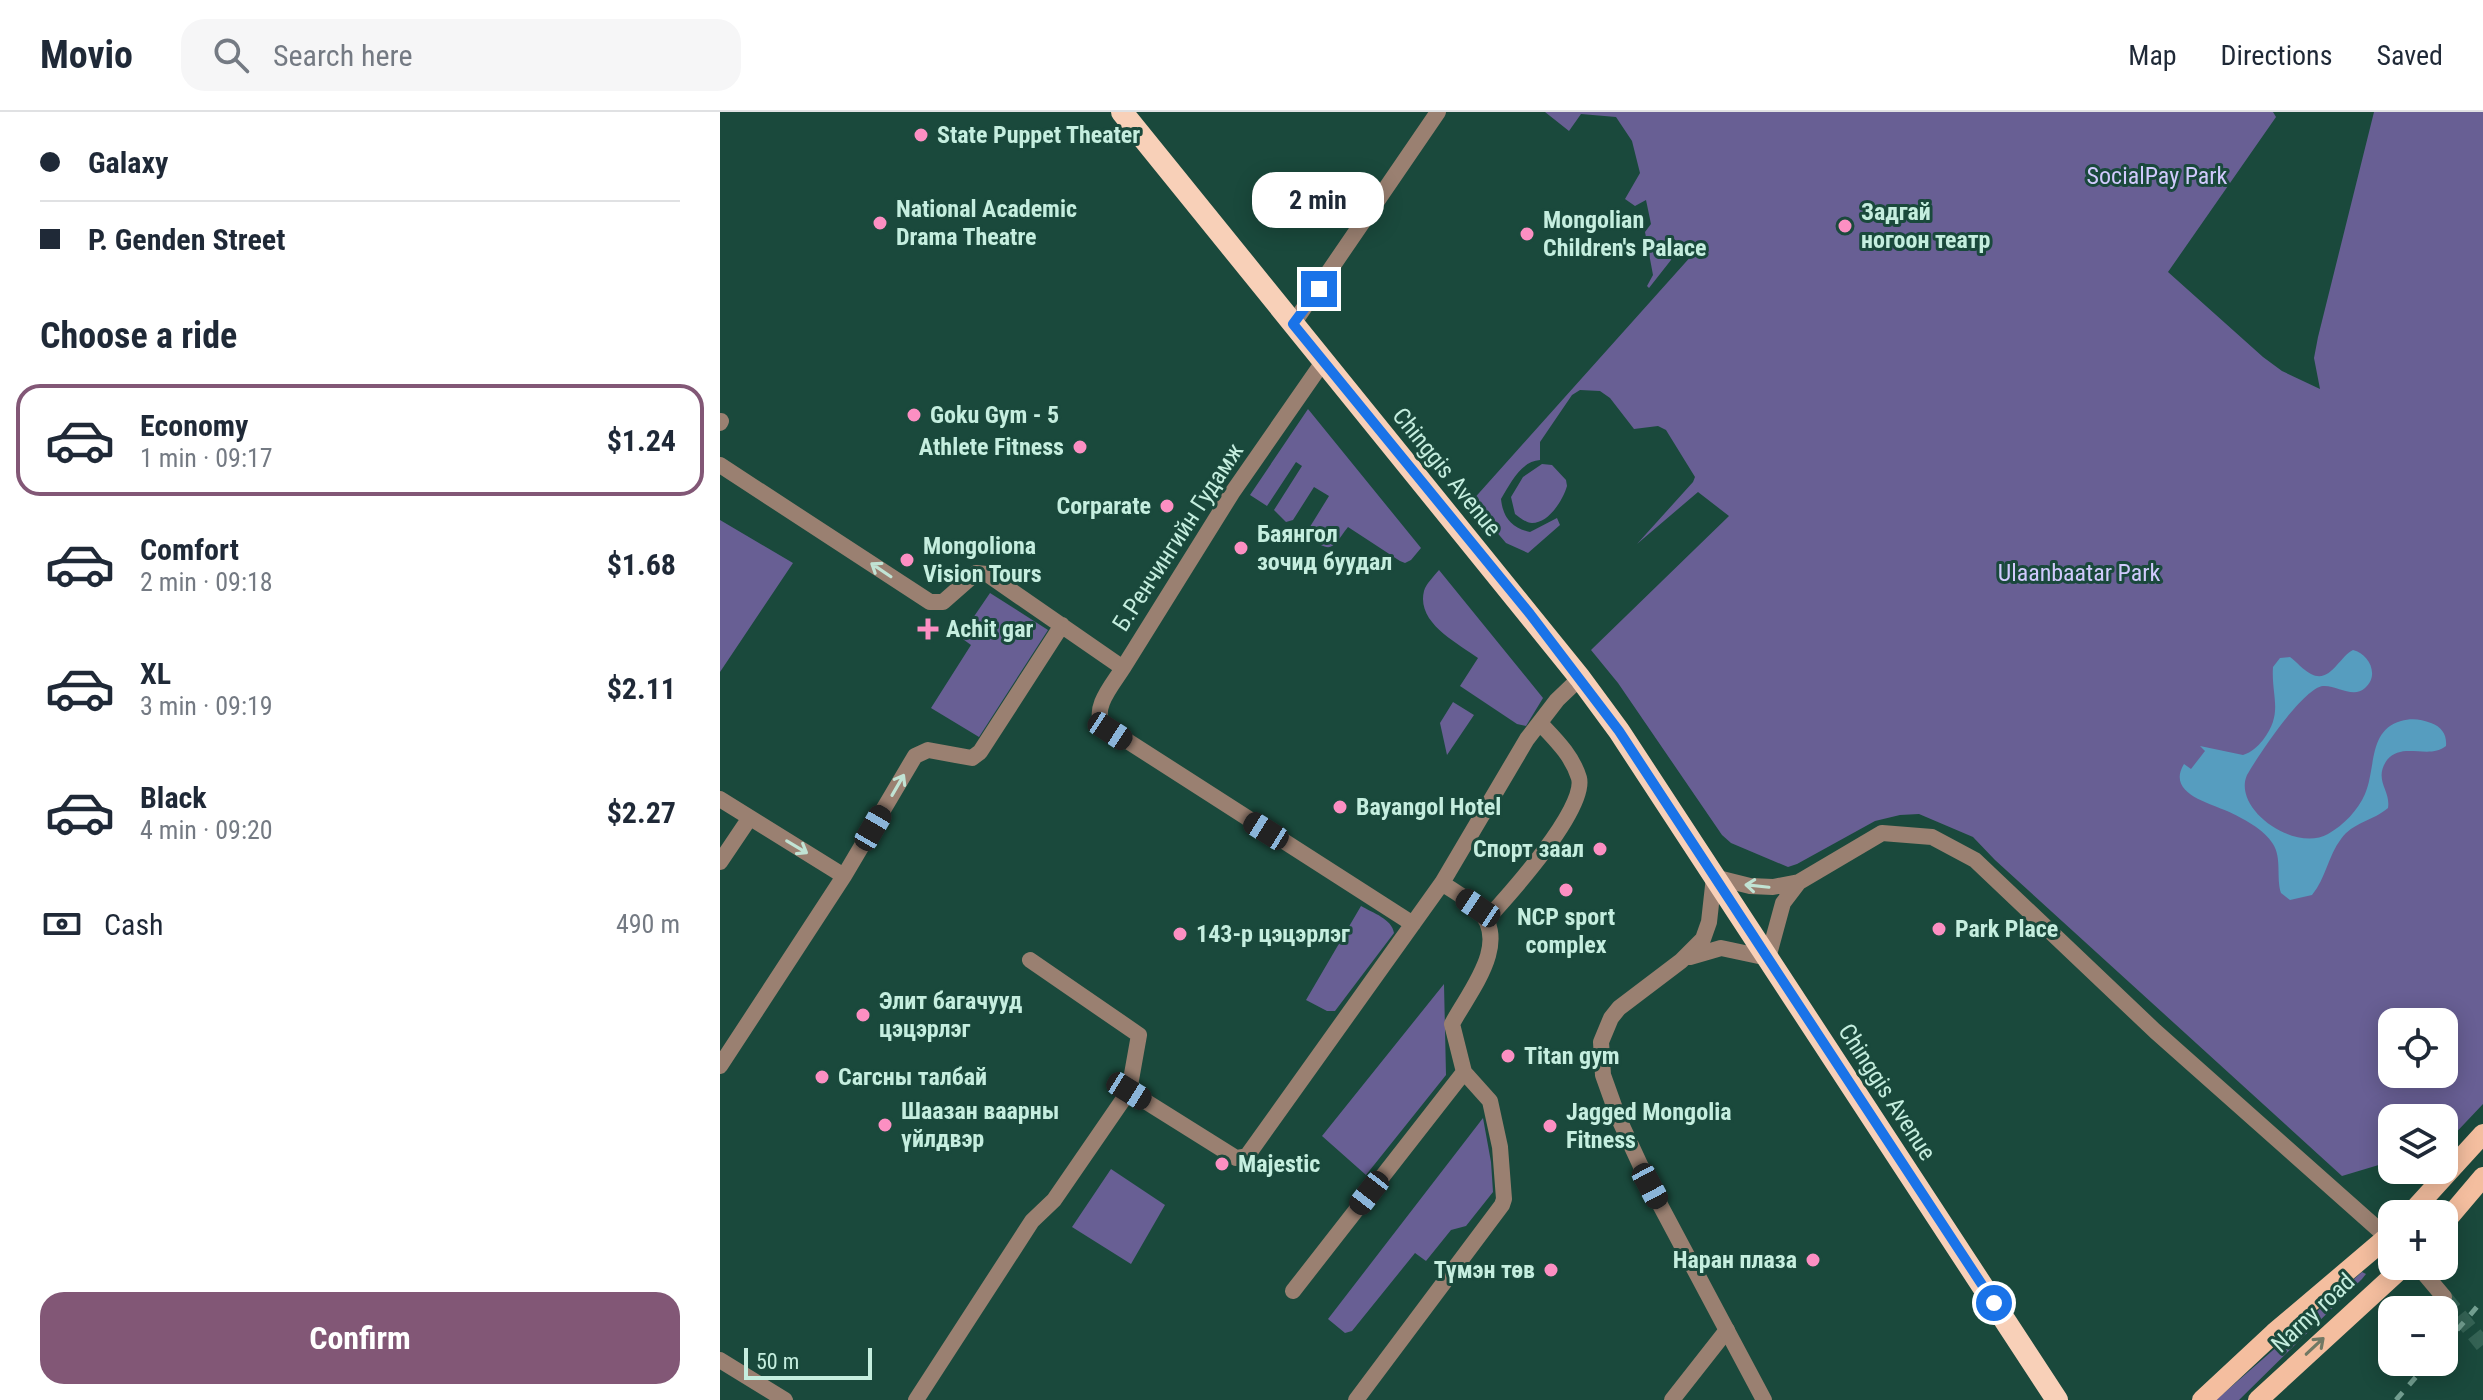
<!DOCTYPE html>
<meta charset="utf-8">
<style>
body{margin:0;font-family:"Roboto Condensed",sans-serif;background:#f6f6f7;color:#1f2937;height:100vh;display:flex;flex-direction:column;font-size:30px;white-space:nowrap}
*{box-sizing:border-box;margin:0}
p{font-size:26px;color:#747a83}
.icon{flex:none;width:44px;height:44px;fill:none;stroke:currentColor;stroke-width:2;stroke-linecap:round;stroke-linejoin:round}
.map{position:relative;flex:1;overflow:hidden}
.drawer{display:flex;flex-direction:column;background:#fff;width:720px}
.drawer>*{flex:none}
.top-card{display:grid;align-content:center;height:176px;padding:0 40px;background:#fff}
.buttons{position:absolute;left:1658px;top:896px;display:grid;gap:16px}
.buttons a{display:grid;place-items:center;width:80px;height:80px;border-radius:16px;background:#fff;box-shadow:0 4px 20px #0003;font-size:40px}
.scale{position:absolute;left:24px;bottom:20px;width:128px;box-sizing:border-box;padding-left:8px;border:4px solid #c5eedf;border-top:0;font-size:22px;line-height:28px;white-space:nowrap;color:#c5eedf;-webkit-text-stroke:6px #1a493c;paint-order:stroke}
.end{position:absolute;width:36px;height:36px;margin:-18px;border:10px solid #1a73e8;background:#fff;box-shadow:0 0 0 4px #fff}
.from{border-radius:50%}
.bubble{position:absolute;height:56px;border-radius:24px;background:#fff;box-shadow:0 4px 20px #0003;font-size:26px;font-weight:700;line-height:56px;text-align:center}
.car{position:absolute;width:24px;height:48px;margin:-24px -12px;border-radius:10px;box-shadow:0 0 6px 2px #0007;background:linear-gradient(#222 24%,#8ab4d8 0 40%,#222 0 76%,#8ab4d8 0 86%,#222 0)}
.top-card b{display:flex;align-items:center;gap:28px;height:76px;font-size:30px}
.top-card b+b{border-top:2px solid #e0e1e3}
.top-card i{width:20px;height:20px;background:#1f2937}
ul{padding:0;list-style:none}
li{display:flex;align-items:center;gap:24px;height:112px;margin:0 16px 12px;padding:0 24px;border:4px solid transparent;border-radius:24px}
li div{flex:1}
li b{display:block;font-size:30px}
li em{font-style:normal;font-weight:700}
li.selected{border-color:#825776}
li>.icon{width:72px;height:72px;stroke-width:1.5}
h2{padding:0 40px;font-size:36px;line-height:96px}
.pay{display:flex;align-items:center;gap:20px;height:88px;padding:0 40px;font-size:30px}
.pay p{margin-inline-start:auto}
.button{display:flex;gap:16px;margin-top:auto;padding:16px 40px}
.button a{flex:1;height:92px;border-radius:24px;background:#825776;color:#fff;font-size:32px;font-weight:700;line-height:92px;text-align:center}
header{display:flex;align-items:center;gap:48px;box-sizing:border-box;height:112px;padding:0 40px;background:#fff;border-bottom:2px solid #e0e1e3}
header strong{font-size:38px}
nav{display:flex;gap:44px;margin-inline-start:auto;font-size:28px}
.search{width:560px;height:72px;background:#f6f6f7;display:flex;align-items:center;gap:20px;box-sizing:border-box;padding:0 28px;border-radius:24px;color:#747a83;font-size:30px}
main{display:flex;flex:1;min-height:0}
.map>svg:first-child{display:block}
</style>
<header>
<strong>Movio</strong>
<div class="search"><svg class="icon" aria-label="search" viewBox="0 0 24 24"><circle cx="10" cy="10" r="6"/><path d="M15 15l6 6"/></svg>Search here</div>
<nav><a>Map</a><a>Directions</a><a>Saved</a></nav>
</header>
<main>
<section class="drawer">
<div class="top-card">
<b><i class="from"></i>Galaxy</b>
<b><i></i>P. Genden Street</b>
</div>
<h2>Choose a ride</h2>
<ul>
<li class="selected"><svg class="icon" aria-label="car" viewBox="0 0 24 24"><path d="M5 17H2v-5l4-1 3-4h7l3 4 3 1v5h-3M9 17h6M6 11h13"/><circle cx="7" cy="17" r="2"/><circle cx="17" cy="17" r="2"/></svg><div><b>Economy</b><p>1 min · 09:17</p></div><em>$1.24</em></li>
<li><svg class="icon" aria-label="car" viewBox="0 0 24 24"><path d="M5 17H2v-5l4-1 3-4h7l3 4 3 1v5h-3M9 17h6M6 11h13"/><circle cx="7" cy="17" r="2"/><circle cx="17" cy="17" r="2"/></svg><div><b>Comfort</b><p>2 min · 09:18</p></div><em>$1.68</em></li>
<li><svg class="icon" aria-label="car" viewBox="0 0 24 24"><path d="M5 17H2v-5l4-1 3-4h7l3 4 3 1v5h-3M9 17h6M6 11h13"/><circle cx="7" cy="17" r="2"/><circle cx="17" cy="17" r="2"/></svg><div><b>XL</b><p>3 min · 09:19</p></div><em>$2.11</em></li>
<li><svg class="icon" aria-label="car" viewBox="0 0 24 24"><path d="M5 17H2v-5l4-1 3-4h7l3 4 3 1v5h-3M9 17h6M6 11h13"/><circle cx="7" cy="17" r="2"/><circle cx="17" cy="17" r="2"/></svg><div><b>Black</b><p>4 min · 09:20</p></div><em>$2.27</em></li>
</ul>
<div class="pay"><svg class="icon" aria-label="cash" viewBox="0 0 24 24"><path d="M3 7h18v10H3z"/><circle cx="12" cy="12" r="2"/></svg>Cash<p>490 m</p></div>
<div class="button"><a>Confirm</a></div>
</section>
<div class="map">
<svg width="1763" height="1288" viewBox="0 0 1763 1288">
<rect width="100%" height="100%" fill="#1a493c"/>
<path fill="#685f94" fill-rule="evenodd" d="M825 0H1553L1556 5 1448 160 1543 245 1562 259 1600 277 1594 246 1598 225 1654 0H1763V992L1728 1029 1724 1031V1006H1672V1049L1622 1064 1275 748 1253 725 1199 702 1180 703 1155 709 1077 752 1068 755 1011 731 1002 723 898 571 871 538 1009 404 978 380 917 432 973 370 975 365 946 318 938 314 914 317 890 286 880 279 860 278 852 283 820 330V348C801 349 790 372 781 387 783 406 792 416 810 420L837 406 840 413 808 441 786 431 751 390 973 142 954 127 951 148 929 176 927 174 933 163 925 120 931 112 926 88 915 94 905 87 920 61 912 29 896 5 861 2 849 19ZM1672 910H1724V962H1672Z
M588 297 701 436 691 448 685 451 680 449 628 415C611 437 613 442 588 425V418L609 384 594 375 573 408 566 410 554 398 582 354 576 350 547 394 530 383Z
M822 352 832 353 846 368 847 374C843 388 829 411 812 411 806 411 799 405 795 402L791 385 803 365Z
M0 408 73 451 0 560Z
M719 458 823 586 806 614 797 612 740 574 758 546C738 531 696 511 704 479 706 472 714 464 719 458Z
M270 481 328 518 259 625 211 596 251 533 240 525Z
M733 590 754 603 727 643 720 611Z
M641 794C653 801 672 807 674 821L615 899H607L586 888Z
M724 872 726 963 646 1063 602 1024Z
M763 1006 771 1050 773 1080 746 1114 731 1118 706 1149 695 1141 632 1219 625 1221 608 1207Z
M391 1057 445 1093 411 1152 352 1115Z
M1642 1160 1646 1162 1642 1167 1519 1288H1496Z"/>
<path fill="#569dbf" d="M1633 538C1649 542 1660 563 1645 576 1633 587 1617 573 1603 574 1583 576 1538 644 1527 663 1512 697 1575 741 1608 722 1624 713 1638 698 1645 682 1656 657 1648 618 1681 609 1691 606 1701 607 1711 611 1722 615 1727 623 1726 634 1709 648 1682 629 1667 648 1653 668 1671 678 1668 696 1653 709 1633 710 1621 727 1608 744 1606 766 1592 783L1570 788 1561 781C1556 766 1562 746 1553 732 1544 717 1522 706 1507 699 1489 691 1446 681 1464 652L1471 657 1485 639 1480 634 1523 643C1532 640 1537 635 1543 628 1564 600 1551 585 1553 555L1560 546 1570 545C1577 550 1583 558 1591 562 1610 572 1619 545 1633 538Z"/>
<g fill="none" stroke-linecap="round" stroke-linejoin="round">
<path stroke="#346254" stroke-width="16" stroke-dasharray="16 8" stroke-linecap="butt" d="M1724 1185 1763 1233"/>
<path stroke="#9a8071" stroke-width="16" d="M0 311 1 309
M0 353 210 490H223L256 461 267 462 403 556 512 381 603 250
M403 556C394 571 370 597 384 614L693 812
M0 687 124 764
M0 750 29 707
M766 808C788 784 867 697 859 666 852 643 835 627 820 611
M0 954 124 764 195 644 208 638 252 646 260 640 342 513
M409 979 516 1046 527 1044 722 771 807 627 837 588 860 566
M573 1179 744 960
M0 1248 65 1288
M196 1288 312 1109 334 1088 409 979 419 923 310 848
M636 1288 782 1093 784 1087 780 1035 770 989 744 960 732 912C748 881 792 831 758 797 749 787 733 779 722 771
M952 1288 1007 1218"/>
<path stroke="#9a8071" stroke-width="16" d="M573 212 718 0
M970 845 1001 836 1048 846 1063 791 1079 770
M1698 1154 1724 1185
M1044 1288 930 1074 898 1005 883 963 881 930 891 906 899 896 961 849 983 827 989 810 994 765 1030 774 1053 775 1079 770 1162 721 1212 725 1255 748 1435 919 1668 1126"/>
<path stroke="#f4be9f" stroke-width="20" d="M1690 1102 1763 1022
M1724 1111 1763 1065
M1482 1288 1554 1221 1672 1121
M1538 1288 1684 1154"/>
<path stroke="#f8d0b8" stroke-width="22" d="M402 0 860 566 899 619 1337 1288"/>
<path stroke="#739f91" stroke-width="5" stroke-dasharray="10 10" stroke-linecap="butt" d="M1724 1233 1763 1188
M1676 1288 1709 1250"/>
</g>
<defs><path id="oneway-shaft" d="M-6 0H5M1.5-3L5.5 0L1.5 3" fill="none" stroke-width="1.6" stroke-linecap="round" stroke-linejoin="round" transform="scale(2)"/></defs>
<g stroke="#c1e3d4">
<use href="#oneway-shaft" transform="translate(161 458) rotate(-146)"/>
<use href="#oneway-shaft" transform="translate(178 673) rotate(-60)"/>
<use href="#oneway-shaft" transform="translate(77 735) rotate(31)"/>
<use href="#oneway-shaft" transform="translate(1037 774) rotate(-174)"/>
</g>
<use stroke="#717864" href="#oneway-shaft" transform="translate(1595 1234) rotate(-43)"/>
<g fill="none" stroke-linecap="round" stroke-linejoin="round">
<path stroke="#1a73e8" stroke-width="10" d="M599 177 573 212 810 502 899 619 1274 1191"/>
</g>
<g fill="#fc8fc2" stroke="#1a493c" stroke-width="3">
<circle cx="201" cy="23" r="8"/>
<circle cx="160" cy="111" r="8"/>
<circle cx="1125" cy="114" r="8"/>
<circle cx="807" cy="122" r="8"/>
<circle cx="194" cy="303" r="8"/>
<circle cx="360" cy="335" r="8"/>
<circle cx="447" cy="394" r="8"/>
<circle cx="521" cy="436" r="8"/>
<circle cx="187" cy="448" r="8"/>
<path d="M204 505h8v8h8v8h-8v8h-8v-8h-8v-8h8z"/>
<circle cx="620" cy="695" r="8"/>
<circle cx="880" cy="737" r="8"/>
<circle cx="846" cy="778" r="8"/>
<circle cx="1219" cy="817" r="8"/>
<circle cx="460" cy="822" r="8"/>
<circle cx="143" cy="903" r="8"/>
<circle cx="788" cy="944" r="8"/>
<circle cx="102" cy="965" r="8"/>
<circle cx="165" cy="1013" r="8"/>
<circle cx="830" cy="1014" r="8"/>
<circle cx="502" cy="1052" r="8"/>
<circle cx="1093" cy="1148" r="8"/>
<circle cx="831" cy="1158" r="8"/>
</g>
<g text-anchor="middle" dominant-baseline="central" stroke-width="6" stroke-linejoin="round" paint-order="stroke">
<g font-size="24" font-weight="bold" fill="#c5eedf" stroke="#1a493c" text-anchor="start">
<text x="217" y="23">State Puppet Theater</text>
<text x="176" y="97">National Academic<tspan x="176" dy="28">Drama Theatre</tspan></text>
<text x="1141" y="100">Задгай<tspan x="1141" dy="28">ногоон театр</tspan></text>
<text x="823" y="108">Mongolian<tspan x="823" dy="28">Children's Palace</tspan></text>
<text x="210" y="303">Goku Gym - 5</text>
<text x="344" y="335" text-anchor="end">Athlete Fitness</text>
<text x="431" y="394" text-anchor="end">Corparate</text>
<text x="537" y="422">Баянгол<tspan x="537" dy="28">зочид буудал</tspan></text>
<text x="203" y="434">Mongoliona<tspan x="203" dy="28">Vision Tours</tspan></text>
<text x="226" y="517">Achit gar</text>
<text x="636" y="695">Bayangol Hotel</text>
<text x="864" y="737" text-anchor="end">Спорт заал</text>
<text x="846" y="805" text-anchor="middle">NCP sport<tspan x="846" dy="28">complex</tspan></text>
<text x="1235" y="817">Park Place</text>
<text x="476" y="822">143-р цэцэрлэг</text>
<text x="159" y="889">Элит багачууд<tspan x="159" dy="28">цэцэрлэг</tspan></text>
<text x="804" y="944">Titan gym</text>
<text x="118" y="965">Сагсны талбай</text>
<text x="181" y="999">Шаазан ваарны<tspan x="181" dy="28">үйлдвэр</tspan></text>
<text x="846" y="1000">Jagged Mongolia<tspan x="846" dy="28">Fitness</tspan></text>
<text x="518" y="1052">Majestic</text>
<text x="1077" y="1148" text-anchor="end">Наран плаза</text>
<text x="815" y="1158" text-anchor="end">Түмэн төв</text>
</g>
<g font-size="24" fill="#d1cafd" stroke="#1a493c">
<text x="1437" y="64">SocialPay Park</text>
<text x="1359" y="461">Ulaanbaatar Park</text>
</g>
<g font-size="24" fill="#c5eedf" stroke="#1a493c">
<text transform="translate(727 360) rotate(51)">Chinggis Avenue</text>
<text transform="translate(458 425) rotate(-57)">Б.Ренчингийн Гудамж</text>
<text transform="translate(1167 980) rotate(57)">Chinggis Avenue</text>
<text transform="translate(1593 1201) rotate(-43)">Narny road</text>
</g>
</g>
</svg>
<div class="buttons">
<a><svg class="icon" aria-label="locate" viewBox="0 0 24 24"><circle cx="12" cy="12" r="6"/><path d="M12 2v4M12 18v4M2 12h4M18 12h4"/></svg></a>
<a><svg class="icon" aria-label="layers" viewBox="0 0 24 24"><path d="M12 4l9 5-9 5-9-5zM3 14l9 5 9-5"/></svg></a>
<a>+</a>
<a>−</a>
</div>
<div class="scale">50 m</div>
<i class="end from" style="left:1274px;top:1191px"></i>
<i class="end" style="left:599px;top:177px"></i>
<div class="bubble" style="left:532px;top:60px;width:132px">2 min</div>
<i class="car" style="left:390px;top:619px;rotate:123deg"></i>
<i class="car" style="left:153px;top:716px;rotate:30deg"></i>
<i class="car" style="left:546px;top:719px;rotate:302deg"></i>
<i class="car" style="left:758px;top:796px;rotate:304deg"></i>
<i class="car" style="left:409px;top:979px;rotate:122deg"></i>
<i class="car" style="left:930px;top:1074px;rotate:152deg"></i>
<i class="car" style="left:649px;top:1081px;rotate:218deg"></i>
</div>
</main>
